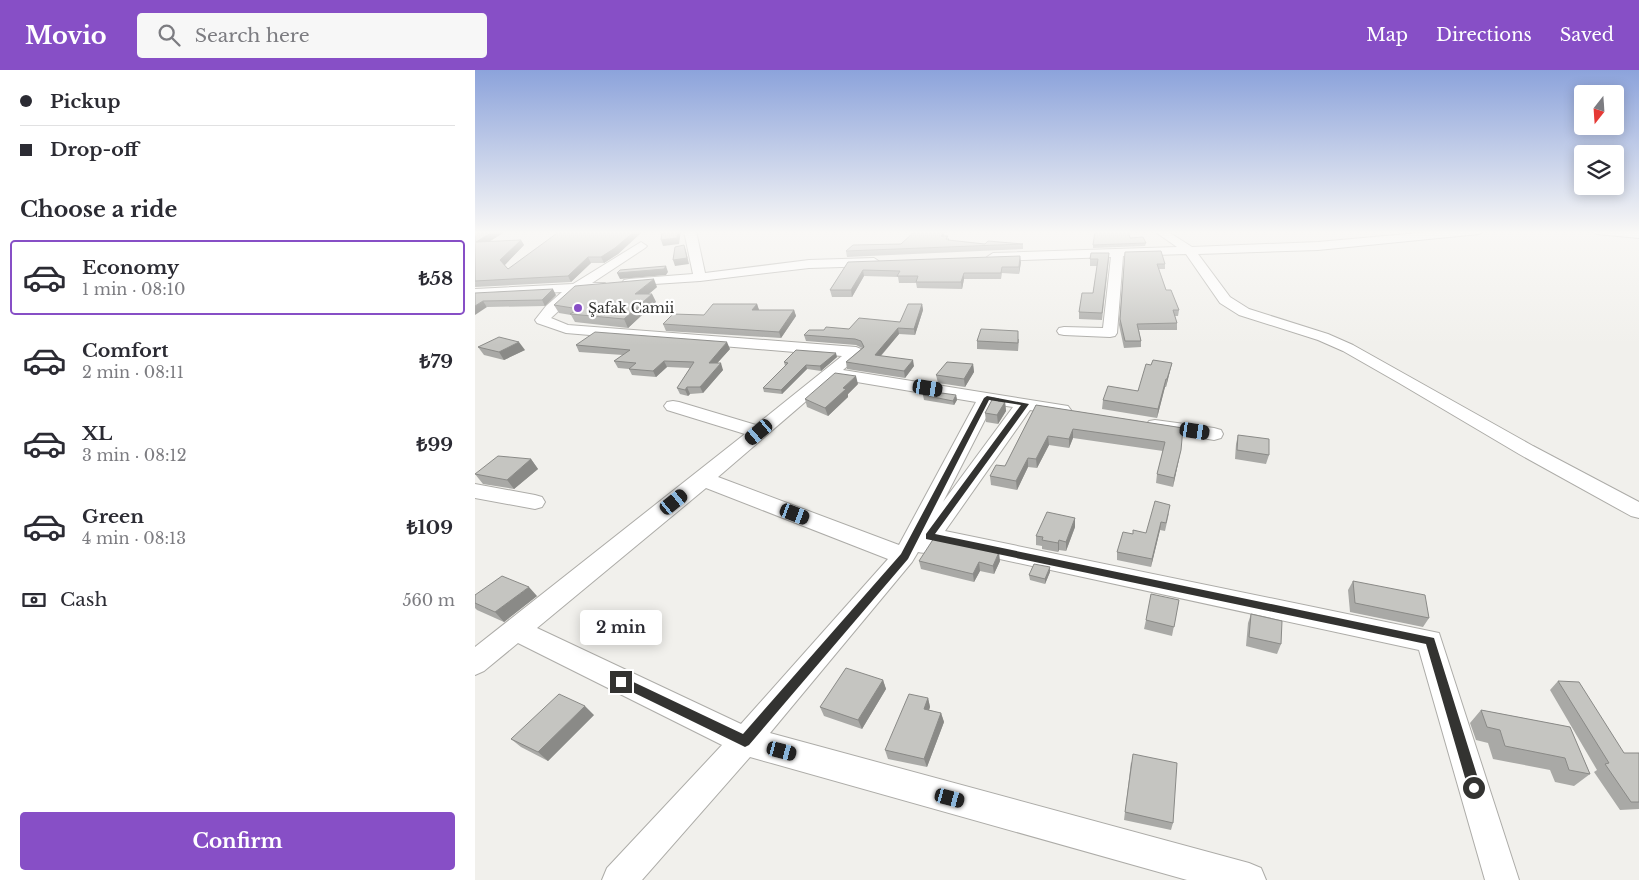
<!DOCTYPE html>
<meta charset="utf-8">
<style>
body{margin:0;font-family:"Libre Baskerville",serif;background:#f7f7f7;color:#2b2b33;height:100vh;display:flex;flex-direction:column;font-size:19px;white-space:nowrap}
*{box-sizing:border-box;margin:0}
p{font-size:16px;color:#7c7c81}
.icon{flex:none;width:28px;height:28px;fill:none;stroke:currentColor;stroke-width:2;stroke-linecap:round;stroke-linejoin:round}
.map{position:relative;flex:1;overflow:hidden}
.sheet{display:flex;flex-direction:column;background:#fff;width:475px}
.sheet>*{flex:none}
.banner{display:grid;align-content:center;height:110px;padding:0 20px;background:#fff}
.needle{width:32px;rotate:197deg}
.controls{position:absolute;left:1099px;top:15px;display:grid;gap:10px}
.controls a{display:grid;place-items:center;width:50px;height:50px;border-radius:5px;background:#fff;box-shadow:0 2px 12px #0003;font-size:25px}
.end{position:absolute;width:22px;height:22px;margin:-11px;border:6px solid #333331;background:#fff;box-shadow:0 0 0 2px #fff}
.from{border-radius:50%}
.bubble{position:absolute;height:35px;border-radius:5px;background:#fff;box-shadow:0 2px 12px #0003;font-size:16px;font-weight:800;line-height:35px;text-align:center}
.car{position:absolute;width:15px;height:30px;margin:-15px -8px;border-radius:6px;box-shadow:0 0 4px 1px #0007;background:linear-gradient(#222 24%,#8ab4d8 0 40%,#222 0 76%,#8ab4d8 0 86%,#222 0)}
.banner b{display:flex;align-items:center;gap:18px;height:48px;font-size:19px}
.banner b+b{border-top:1px solid #e1e1e2}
.banner i{width:12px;height:12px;background:#2b2b33}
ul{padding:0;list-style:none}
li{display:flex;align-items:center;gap:15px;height:75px;margin:0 10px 8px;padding:0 10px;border:2px solid transparent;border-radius:5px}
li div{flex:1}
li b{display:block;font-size:19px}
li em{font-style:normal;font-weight:800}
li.current{border-color:#874fc6}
li>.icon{width:45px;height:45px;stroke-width:1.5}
h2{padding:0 20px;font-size:22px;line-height:60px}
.pay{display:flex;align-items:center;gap:12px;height:55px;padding:0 20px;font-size:19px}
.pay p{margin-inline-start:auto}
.primary-button{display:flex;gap:10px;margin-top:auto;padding:10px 20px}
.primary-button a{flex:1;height:58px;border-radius:5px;background:#874fc6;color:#fff;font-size:20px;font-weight:800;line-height:58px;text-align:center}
header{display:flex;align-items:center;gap:30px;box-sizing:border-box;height:70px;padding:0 25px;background:#874fc6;color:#fff}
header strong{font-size:24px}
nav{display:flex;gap:28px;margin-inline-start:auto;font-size:18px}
.search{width:350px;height:45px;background:#f7f7f7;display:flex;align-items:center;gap:12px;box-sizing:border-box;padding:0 18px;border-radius:5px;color:#7c7c81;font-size:19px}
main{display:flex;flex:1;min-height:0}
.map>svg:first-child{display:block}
</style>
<header>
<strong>Movio</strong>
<div class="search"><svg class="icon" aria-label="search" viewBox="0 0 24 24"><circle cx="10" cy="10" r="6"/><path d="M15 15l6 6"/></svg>Search here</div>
<nav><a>Map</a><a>Directions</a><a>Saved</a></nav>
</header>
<main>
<section class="sheet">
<div class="banner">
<b><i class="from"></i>Pickup</b>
<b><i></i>Drop-off</b>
</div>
<h2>Choose a ride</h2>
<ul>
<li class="current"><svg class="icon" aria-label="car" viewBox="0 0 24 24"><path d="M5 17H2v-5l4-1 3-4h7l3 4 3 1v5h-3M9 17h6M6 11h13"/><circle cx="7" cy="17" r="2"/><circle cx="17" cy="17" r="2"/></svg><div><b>Economy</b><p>1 min · 08:10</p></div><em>₺58</em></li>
<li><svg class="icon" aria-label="car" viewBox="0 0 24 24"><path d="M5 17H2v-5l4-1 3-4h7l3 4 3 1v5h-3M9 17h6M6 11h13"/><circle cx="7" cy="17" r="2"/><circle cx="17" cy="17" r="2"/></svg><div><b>Comfort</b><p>2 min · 08:11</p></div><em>₺79</em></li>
<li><svg class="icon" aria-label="car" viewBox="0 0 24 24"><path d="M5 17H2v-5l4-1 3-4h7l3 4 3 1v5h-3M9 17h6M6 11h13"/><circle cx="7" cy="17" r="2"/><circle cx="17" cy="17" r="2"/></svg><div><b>XL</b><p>3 min · 08:12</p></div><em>₺99</em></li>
<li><svg class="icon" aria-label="car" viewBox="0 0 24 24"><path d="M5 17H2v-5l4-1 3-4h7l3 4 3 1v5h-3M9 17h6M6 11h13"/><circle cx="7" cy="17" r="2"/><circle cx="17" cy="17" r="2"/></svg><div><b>Green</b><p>4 min · 08:13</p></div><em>₺109</em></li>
</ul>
<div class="pay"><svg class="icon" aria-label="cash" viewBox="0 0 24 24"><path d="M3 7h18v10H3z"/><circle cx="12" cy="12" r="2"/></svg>Cash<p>560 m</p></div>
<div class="primary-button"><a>Confirm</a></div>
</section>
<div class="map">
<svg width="1164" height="810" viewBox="0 0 1164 810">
<rect width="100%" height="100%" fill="#f1f0ec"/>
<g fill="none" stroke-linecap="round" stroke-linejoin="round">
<g stroke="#adaca8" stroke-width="2">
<path id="minor" d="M209 161H221L230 203 334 190 399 188 405 192 399 196 334 198 225 211 149 216 147 213 149 210 154 209 218 204Z
M679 161H692L717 177 843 172 966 161H1009L1004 164 843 180 723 184 755 227 774 239 853 264 878 275 1058 376 1164 432V448L1156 446 1044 384 924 313 868 281 843 270 764 245 745 233 711 184 648 186 642 263 640 266 635 267 589 265 584 264 582 261 584 258 589 257 628 258 636 187 518 191 512 187 518 183 702 177Z
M1117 161 1164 162V168L1122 164Z
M166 172 172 176 170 178 117 213H130L132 216 130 219 105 221 76 248 93 255 381 277 386 279 389 282 368 300 593 336 596 340 593 344 587 345 555 340 470 461 964 563 1044 810H1010L944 580 460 475C455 482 451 484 443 482L437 492 295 663 774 793 786 798 791 810H712L275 687 167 810H127L132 798 247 675 43 573 9 601 0 605V577L270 364 192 340 189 336 192 332 198 331 204 332 281 355 367 286 91 263 62 253 60 250 71 236 87 222 0 227V219L98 214ZM358 308 501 332 424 475 243 407ZM518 334 538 337 468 432ZM231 418 413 489 266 654 62 558Z
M680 350 739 358 746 360 748 364 746 368 739 370 674 359 671 355 674 351Z
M0 414 60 425 67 427 70 432 67 437 60 439 0 428Z"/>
</g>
<use href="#minor" fill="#fff" fill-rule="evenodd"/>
</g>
<path fill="#a9a9a6" d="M0 161H31L14 172 46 170 49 175 29 195 33 199 167 162 143 184 129 193H116L96 212 0 217Z
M469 164V166L474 171 510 174H548V179L372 187 371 181 426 174Z
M655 168 671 173 670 176 618 178V175Z
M650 182 690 194V199H684L691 220 704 240 703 246H700L702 253V260H664L666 271V277L649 278 644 255Z
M615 189H634L627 250 604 249V242L618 223 622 196H615Z
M373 192H546L544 204 527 203 526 209H489L487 219 442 218 441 213H424L423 207 389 206 377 227H357L355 220Z
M182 217 174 224H177L181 232 153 258 100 252 96 245 84 243 79 235Z
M0 223 81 225 70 236 12 237Z
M282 234 284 240H319L321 246 306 268 191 261 188 254 229 245Z
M447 234 448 240 440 265 424 264 406 286 439 296 430 308 372 299 371 292 387 278 381 275 331 271 329 265 349 260 374 259 425 252Z
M544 269 543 281 502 279V271Z
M101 275 255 279 242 293 248 300 228 323 215 324 213 326 205 324 202 318 215 298 192 297 181 307 157 305 154 299 143 298 139 291 148 285 104 282Z
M3 277 50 280 29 290 9 285Z
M362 287 346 301 332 299 307 324 289 322 288 318 310 296 309 292Z
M697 293 691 317H690L682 348 627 339 628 330 663 321 676 295Z
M498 294 499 302 490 317 463 313 461 305Z
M383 314 373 324V327L353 346 332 337 330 329Z
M448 325H481L482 330 479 335 449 330Z
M524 331 530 332 531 341 523 354 511 352 510 343Z
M561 335 708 358 704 389 698 417 681 413 682 404 688 381 598 368 594 378 574 375 562 398 553 397 542 420 516 415 515 406 530 396Z
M763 365 794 385 791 394 760 389 761 374Z
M56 389 63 399 39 419 8 414 0 404Z
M694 443 690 461 685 460 676 497 642 490V482L658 464 671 463Z
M600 448V457L591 481 584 480 583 482 567 479V476L561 475V466Z
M444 491H525L519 504 505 501 499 512 446 499Z
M575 502 570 514 555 510 554 505Z
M878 511 954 548 948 557 875 542 873 520Z
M0 525 62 526 29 552 2 540 0 538Z
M704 530 697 566 669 559 671 550Z
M776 544 806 574 802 584 771 576 773 553Z
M408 610 411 619 387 659 349 646 345 637Z
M1083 611 1149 683H1164V739L1145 740 1119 702 1122 700 1075 620Z
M453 628 455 637 454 640 466 643 469 652 452 697 413 689 410 680Z
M1006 640 1095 657 1115 704 1099 716 1080 712 1075 700 1018 689 1013 673 1001 670 995 653Z
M119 645 73 691 46 677 36 669Z
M656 692 698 753 696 760 649 750Z"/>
<path fill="#8a8a87" d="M19 161H31L4 178 1 172Z
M160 161H179L167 162 143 184 129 193 126 187Z
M203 161H206L204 174 188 176 186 170Z
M466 161H472L469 164 470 168 466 167 465 162Z
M46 170 49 175 29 196 25 190Z
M209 175 211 181 214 194 200 196 198 190Z
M545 186 546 192 544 204V197Z
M113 187 116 193 96 212 93 206Z
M191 196 193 202 191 205 145 209 142 203Z
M388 200 389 206 377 227 376 220Z
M489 203V209L487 219 486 212Z
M179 209 182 217 164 232 160 224Z
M78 219 81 225 70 236 67 230Z
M177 224 181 232 153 258 149 249Z
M8 231 12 237 0 245V236Z
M282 234 284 240H277Z
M447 234 448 240 440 265 439 259Z
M319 240 321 246 306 268 304 262Z
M423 258 424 264 401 291 400 285Z
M44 272 50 280 29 290 24 282Z
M252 272 255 279 237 299 234 293Z
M361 283 362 287 346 301 345 296Z
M438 290 439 296 430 308 429 301Z
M189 291 192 297 181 307 178 301Z
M246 293 248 300 228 323 225 317Z
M697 293 691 317 692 309Z
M498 294 499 302 490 317 489 309Z
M331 295 332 299 307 324 306 320Z
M381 306 383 314 373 324V327L353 346 350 338 368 318Z
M691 309 690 317 682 348 683 339Z
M212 317 215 324 213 326 210 320Z
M481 325 482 330 479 335 478 331Z
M530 332 531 341 523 354 522 345Z
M598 359V368L594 378V369Z
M573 366 574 375 562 398 561 389Z
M706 380 704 389 698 417 699 408Z
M553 388V397L542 420 541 411Z
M56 389 63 399 39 419 32 410Z
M600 448V457L591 481V472Z
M686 452 685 460 676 497 677 489Z
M584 470V480L583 482V473Z
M524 482 525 491 519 504 518 496Z
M504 492 505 501 499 512 498 504Z
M575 497V502L570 514V509Z
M54 517 62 526 29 552 20 542Z
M408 610 411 619 387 659 383 650Z
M453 628 455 637 451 648 449 639Z
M110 636 119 645 73 691 63 682Z
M466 643 469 652 452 697 449 689Z"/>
<path fill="#c5c5c1" stroke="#8a8a87" d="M0 161H19L1 172 46 170 25 190 33 199 85 161H160L140 178 126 187H113L93 206 0 211Z
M187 161H203L202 168 186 170Z
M440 161H466L465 162 469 163 466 166H473L471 169H474L473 170 510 174 513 171 548 174 371 181 378 175 426 174Z
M620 161H653L655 168 668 167 671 173 618 175Z
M209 175 212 188 198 190 200 177Z
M686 181 690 194H682L691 220H696L704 240H698L702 253 662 254 666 271H650L645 249 650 182Z
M616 183H634L627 243 604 242 607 223H618L623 189H615Z
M545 186 544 197H527L526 203H489L486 212H441L443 206H422L425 201 388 200 376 220H355L373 192Z
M191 196 189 199 142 203 145 200Z
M179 209 160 224H177L149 249 95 244 104 239 79 235 100 216Z
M78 219 67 230 8 231 0 236V223Z
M238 234H282L277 240H319L304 262 188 254 198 244 229 245Z
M433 234H447L439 259 423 258 400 285 438 290 429 301 371 292 389 277 386 271 380 269 329 265 334 260H349L351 257 374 259 384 248 425 252Z
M506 259 543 261V273L502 271Z
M120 262 252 272 234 293H246L225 317H212L210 320 202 318 219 292 189 291 178 301 154 299 161 293 139 291 155 280 101 275Z
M24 267 44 272 24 282 3 277Z
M321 280 361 283 345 296 331 295 306 320 288 318 313 293 309 292Z
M678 290 697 293 692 309H691L683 339 628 330 633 316 663 321 671 294 676 295Z
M472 292 498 294 489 309 461 305Z
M360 303 381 306 368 318 371 319 350 338 330 329Z
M452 321 481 325 478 331 448 325Z
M518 328 524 329 523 331 530 332 522 345 510 343Z
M561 335 708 358 706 380 699 408 682 404 690 372 598 359 594 369 573 366 561 389 553 388 541 411 515 406 521 395 530 396Z
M763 365 794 369V385L762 380Z
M23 386 56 389 32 410 0 404Z
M680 431 695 435 691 453 686 452 677 489 642 482 648 462 658 464V460L671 463Z
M572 442 600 448 591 472 584 470 583 473 567 470 568 467 561 466Z
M459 468 524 482 518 496 504 492 498 504 444 491Z
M559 494 575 497 570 509 554 505Z
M27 506 54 517 20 542 0 533V525Z
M878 511 950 525 954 548 880 533Z
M676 524 704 530 699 557 671 550Z
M776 544 807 551 806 574 774 567Z
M371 598 408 610 383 650 345 637Z
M1083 611 1104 612 1149 683H1164V732H1156L1130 694 1134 693Z
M84 624 110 636 63 682 36 669Z
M434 624 453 628 449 639 466 643 449 689 410 680Z
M1006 640 1095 657 1115 704 1094 700 1090 688 1030 676 1025 660 1012 657Z
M658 684 702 693 698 753 650 742Z"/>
<linearGradient id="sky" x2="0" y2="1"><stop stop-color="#8ca3db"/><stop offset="0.59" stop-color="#f9f8f6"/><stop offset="1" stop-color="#f9f8f6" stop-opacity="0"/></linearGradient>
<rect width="1164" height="275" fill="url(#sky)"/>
<path fill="#333331" d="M512 326 554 334 460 464 959 568 1006 718 1004 723 999 724 995 723 993 718 951 574 451 469V464L546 335 514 330 433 489 274 675 270 677 266 675 143 615 141 612 143 608H150L268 664 426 484 509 328Z"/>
<circle fill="#874fc6" stroke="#fff" stroke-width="2" cx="103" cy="238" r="5"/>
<g text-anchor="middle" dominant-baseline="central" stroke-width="4.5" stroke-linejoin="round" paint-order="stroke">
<g font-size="14" fill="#333331" stroke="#fff" text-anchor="start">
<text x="113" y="238">Şafak Camii</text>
</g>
</g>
</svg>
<div class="controls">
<a><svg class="needle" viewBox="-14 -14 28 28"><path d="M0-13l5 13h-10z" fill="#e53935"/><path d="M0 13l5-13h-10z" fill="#7c7c81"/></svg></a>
<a><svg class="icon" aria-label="layers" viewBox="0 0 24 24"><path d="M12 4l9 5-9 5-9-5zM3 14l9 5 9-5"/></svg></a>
</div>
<i class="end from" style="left:999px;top:718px"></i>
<i class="end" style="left:146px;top:612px"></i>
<div class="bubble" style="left:105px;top:540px;width:82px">2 min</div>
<i class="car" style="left:453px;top:318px;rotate:99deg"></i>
<i class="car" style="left:720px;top:361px;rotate:99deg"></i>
<i class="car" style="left:284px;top:362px;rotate:230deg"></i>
<i class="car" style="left:199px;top:432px;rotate:51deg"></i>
<i class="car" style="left:320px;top:444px;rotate:111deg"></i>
<i class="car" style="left:307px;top:681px;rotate:105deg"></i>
<i class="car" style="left:475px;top:728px;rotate:105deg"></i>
</div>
</main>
